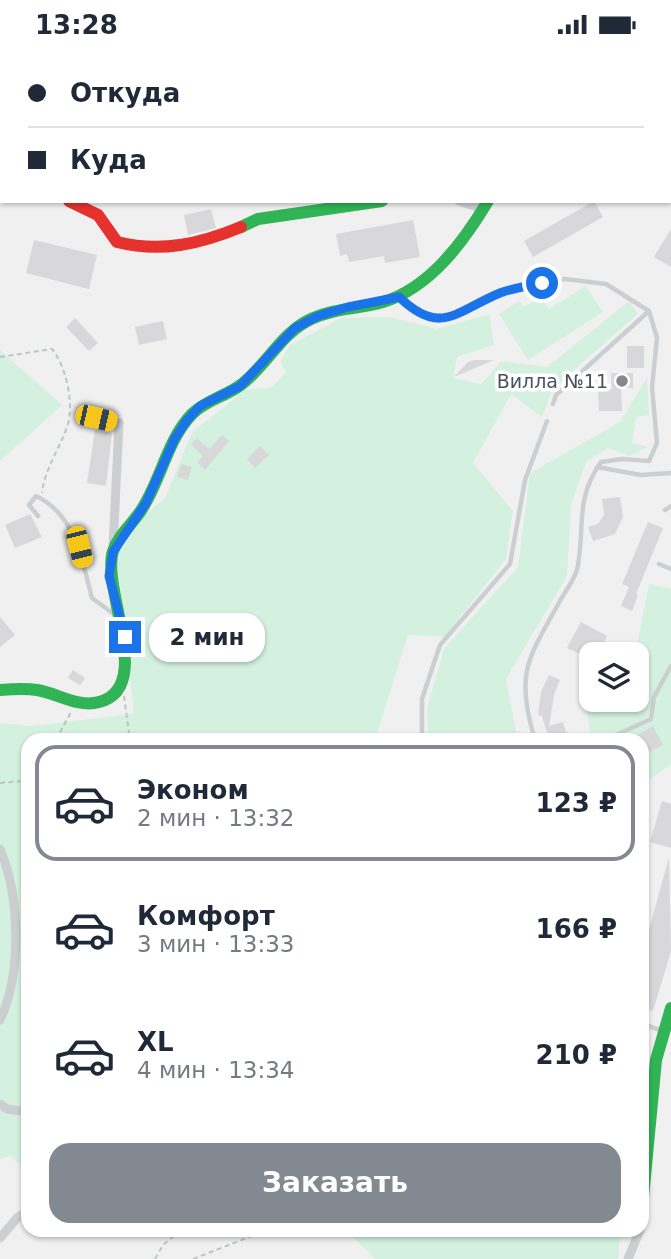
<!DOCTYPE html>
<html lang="ru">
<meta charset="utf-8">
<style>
body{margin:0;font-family:"DejaVu Sans",sans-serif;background:#f6f6f7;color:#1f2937;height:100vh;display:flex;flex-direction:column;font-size:26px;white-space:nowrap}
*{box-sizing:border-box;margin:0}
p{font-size:23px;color:#747a83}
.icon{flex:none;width:38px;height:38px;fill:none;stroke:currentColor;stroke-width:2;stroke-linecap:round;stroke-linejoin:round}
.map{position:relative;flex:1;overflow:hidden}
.drawer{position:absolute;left:21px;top:684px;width:628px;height:504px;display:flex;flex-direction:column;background:#fff;border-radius:21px;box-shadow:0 2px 5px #0004}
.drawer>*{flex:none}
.banner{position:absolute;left:0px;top:0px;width:672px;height:154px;box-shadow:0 2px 5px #0004;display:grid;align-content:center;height:154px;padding:0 28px;background:#fff}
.buttons{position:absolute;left:579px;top:593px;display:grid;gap:14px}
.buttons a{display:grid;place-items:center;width:70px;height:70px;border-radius:14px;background:#fff;box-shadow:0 2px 5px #0004;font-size:35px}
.end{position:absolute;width:32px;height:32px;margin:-16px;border:9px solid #1a73e8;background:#fff;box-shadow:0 0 0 4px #fff}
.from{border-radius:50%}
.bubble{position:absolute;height:49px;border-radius:21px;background:#fff;box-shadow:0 2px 5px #0004;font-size:23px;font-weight:800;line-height:49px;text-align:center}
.car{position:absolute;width:21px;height:42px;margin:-21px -10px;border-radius:9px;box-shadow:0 0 5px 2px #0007;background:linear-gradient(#f5c518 24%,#345 0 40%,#f5c518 0 76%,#345 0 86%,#f5c518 0)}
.banner b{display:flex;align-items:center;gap:24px;height:66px;font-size:26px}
.banner b+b{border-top:2px solid #e0e1e3}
.banner i{width:18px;height:18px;background:#1f2937}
ul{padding:12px 0 0;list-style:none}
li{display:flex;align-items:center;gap:21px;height:116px;margin:0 14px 10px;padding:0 14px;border:4px solid transparent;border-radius:21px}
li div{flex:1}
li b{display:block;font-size:26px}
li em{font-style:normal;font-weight:800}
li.active{border-color:#828991}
li>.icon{width:63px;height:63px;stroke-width:1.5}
.primary-button{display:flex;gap:14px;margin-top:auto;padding:14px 28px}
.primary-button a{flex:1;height:80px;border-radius:21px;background:#828991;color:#fff;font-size:28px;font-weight:800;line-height:80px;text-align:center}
.status{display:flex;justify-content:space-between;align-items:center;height:49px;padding:0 35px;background:#fff;direction:ltr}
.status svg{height:19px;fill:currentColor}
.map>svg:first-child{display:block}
</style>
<div class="status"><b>13:28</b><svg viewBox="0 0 49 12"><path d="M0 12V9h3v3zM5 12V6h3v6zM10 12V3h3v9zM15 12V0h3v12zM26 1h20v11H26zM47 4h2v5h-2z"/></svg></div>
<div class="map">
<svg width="671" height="1210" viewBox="0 0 671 1210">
<rect width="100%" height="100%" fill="#f1f0f0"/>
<path fill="#d4f1e0" d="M586 237 603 263 528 311 499 265 519 252 524 258 541 247 549 260Z
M629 252 638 265 553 339 542 368 511 345 473 414 513 462 506 510 444 588 408 586 375 691H28V1123L10 1107 0 1110V674L31 677 134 665 115 491 165 449 192 383 247 340 271 339 286 323 280 313 290 296 341 269 389 268 437 280 489 265 494 296 457 308 453 329 481 335 502 312 547 318Z
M0 301 62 356 0 412Z
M647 329 649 366 636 368 632 394 648 398 630 407 608 399 586 413 571 456 567 527 506 630 516 683 521 691H428L427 659 444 600 518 518 530 424 620 373Z
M649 535 671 540V715L642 736V691H591L584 638 591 636 592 651H637L635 605Z
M341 1181H621L618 1210H375L348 1183Z"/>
<path fill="#d8d8da" d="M594 152 603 168 533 208 524 192Z
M211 160 216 179 188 186 184 166Z
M413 171 420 208 385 214 384 207 349 213 347 205 340 207 336 185Z
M671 180V218L654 208Z
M34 191 97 206 89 240 26 224Z
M75 269 98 294 89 302 66 278Z
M163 272 167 290 139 296 135 278Z
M627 297H644V319H627Z
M475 311H494L454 328 468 313Z
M611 324H633V339H621L622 362H599L598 340H612Z
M95 381 112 384 106 437 87 434Z
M222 386 229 392 205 421 197 413 203 407 191 395 197 389 209 400Z
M260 397 269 406 255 419 247 410Z
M181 415 192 418 188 431 177 428Z
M620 448 623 468 615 485 593 492 588 478 598 475 604 466 602 450Z
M30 465 42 488 15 499 5 476Z
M648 473 663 479 636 545 638 546 632 562 621 557 629 538 622 535Z
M0 568 15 586 0 598Z
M581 573 607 587 598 606H592V611L567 599Z
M73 621 85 629 80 636 68 629Z
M549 626 560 631 554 646 549 677 563 673 568 689 560 691H549L542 667 538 666 541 643Z
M653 677 663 696 642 707V691H628Z
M662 752 671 755V799L650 793Z
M669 808 671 902 653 962 642 958V906Z"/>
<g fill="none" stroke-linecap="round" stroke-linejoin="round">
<path stroke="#bac6c2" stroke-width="2" stroke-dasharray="5 3.5" stroke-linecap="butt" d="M492 2 494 0
M506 2 508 0
M0 308 52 300C66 317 75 356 67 378 59 401 45 419 42 444
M124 647 130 691
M56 691 72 661
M0 734 21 732 28 726
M327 1181 342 1185V1181
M155 1210 163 1196 181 1181
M193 1210 267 1181"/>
<path stroke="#cccfd1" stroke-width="4.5" d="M84 0 89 2
M95 2 106 0
M218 2 220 0
M400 249 415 263 438 272 470 261 499 245 565 230 606 235 649 262 657 289 652 338 657 394 649 412 622 410 601 413C575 450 585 475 578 516 577 527 567 540 561 550 529 609 514 622 535 691
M553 355 556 346 649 262
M597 418 641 426 671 424
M665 461 671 457
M38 467 29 456 36 447C75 465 82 511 92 549L115 566
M659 515 671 520
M422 691V650L440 596 510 515 525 431 547 372
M615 691 614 687 651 670 654 648 671 617
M642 975 663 982"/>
<path stroke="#cccfd1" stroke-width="9" d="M659 2 661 0
M0 120 2 121
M459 152 483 160
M96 369 119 374 113 499
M0 800C20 847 22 924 0 971
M0 1055 7 1060 28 1063
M0 1189 18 1168 28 1162
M628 1210 640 1181"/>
<path stroke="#30b455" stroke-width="12" d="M241 178 258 170 382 152
M0 641C12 640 25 639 37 641 57 644 78 659 99 653 155 639 101 540 113 502 118 487 131 476 140 463 161 433 166 392 192 365 206 351 227 347 242 335 267 316 281 284 311 270 334 259 359 260 383 253 430 239 464 192 488 152
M642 1159 656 1011 671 959"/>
<path stroke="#e5322d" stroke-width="12" d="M69 152 98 166 117 193C161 204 200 195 241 178"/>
</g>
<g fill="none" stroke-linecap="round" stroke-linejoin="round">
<path stroke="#1a73e8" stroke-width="9" d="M125 588 109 527 113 503 146 454 175 389 187 371 200 357 240 337 295 279 318 267 348 258 399 248C441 288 456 262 500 244 513 239 528 237 542 234"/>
</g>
<circle fill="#828991" stroke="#fff" stroke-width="2.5" cx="622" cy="332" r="7"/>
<g text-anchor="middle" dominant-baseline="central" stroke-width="7" stroke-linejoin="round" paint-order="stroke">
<g font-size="19" fill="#47525e" stroke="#fff" text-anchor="end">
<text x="608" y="332">Вилла №11</text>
</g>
</g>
</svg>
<div class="buttons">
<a><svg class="icon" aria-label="layers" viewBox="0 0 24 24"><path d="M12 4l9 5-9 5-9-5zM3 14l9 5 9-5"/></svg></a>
</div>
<i class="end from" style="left:542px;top:234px"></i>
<i class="end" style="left:125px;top:588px"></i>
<div class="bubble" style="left:149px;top:564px;width:116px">2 мин</div>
<i class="car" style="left:96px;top:369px;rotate:103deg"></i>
<i class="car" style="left:79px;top:498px;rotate:166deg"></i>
<div class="banner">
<b><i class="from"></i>Откуда</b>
<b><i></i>Куда</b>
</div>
<section class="drawer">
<ul>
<li class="active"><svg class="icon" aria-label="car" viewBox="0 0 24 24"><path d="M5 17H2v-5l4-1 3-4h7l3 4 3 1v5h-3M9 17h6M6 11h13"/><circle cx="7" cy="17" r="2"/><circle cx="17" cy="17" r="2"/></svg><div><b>Эконом</b><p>2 мин · 13:32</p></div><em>123 ₽</em></li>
<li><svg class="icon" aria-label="car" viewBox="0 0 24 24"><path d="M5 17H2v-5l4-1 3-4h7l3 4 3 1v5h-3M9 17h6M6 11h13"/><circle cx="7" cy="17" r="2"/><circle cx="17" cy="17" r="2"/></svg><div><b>Комфорт</b><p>3 мин · 13:33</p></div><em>166 ₽</em></li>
<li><svg class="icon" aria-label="car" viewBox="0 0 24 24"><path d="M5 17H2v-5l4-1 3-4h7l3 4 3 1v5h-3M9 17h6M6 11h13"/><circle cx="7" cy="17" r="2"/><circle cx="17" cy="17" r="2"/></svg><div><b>XL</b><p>4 мин · 13:34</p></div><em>210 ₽</em></li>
</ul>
<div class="primary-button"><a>Заказать</a></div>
</section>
</div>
